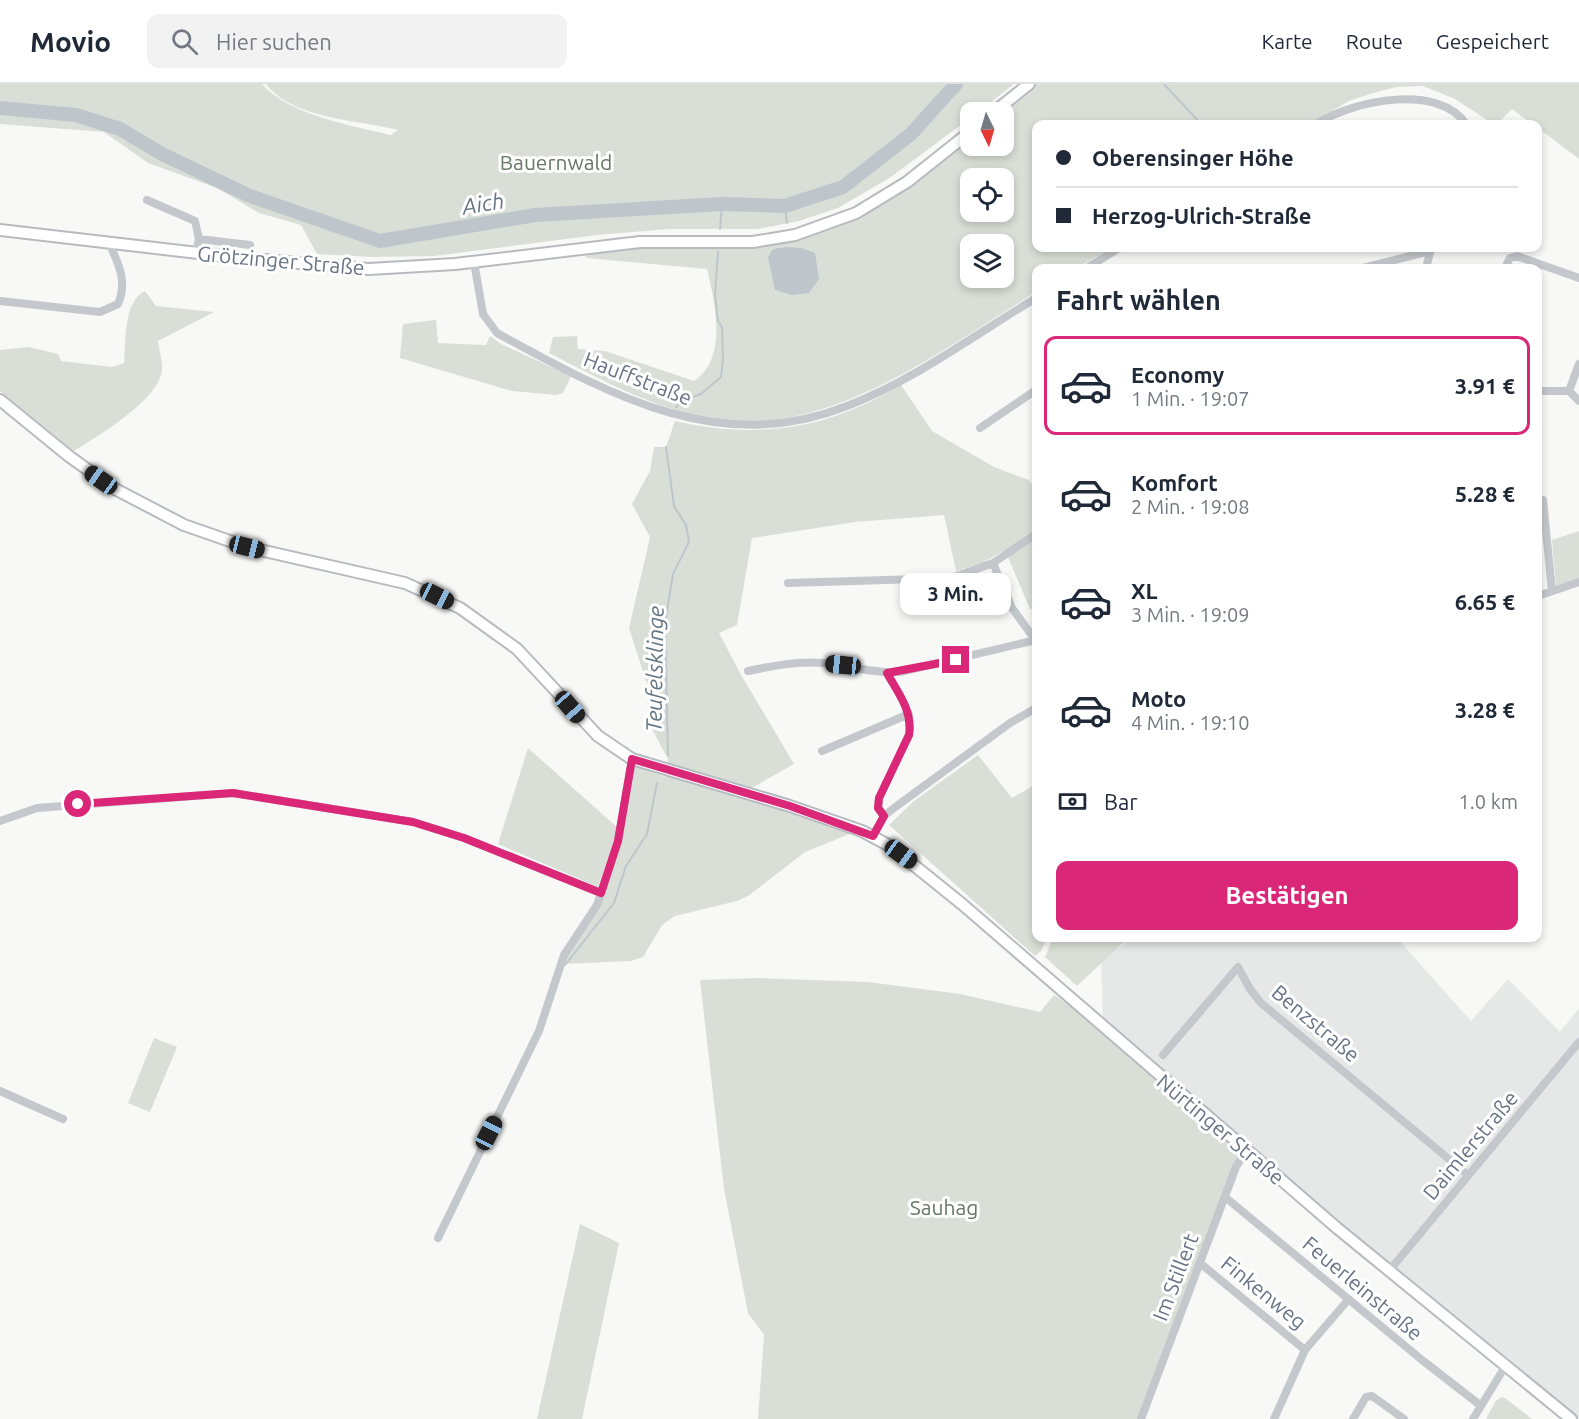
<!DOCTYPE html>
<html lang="de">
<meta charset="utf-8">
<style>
body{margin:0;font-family:Ubuntu,sans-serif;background:#f2f2f3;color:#1f2937;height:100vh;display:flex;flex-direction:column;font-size:22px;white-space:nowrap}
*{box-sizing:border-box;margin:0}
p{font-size:20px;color:#747a83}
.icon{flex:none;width:33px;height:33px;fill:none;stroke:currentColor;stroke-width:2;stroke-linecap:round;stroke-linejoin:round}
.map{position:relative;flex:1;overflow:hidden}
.sheet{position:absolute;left:1032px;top:180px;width:510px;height:678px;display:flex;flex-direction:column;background:#fff;border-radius:12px;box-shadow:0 3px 9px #0003}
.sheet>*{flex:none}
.banner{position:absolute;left:1032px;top:36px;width:510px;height:132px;border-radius:12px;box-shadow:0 3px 9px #0003;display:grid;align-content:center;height:132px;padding:0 24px;background:#fff}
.needle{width:39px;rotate:175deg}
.tools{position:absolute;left:960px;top:18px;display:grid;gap:12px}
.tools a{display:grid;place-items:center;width:54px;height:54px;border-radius:12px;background:#fff;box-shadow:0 3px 9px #0003;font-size:30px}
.end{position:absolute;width:27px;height:27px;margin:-14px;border:8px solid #db2777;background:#fff;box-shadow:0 0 0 3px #fff}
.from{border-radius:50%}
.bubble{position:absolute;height:42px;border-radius:12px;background:#fff;box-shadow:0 3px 9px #0003;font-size:20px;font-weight:600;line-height:42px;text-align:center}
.car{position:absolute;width:18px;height:36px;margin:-18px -9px;border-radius:8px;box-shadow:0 0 4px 2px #0007;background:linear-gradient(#222 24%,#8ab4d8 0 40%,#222 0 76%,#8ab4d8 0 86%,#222 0)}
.banner b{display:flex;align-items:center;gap:21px;height:57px;font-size:22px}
.banner b+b{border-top:2px solid #e0e1e3}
.banner i{width:15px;height:15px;background:#1f2937}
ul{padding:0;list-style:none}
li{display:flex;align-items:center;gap:18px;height:99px;margin:0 12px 9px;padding:0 12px;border:3px solid transparent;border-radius:12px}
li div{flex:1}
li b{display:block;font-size:22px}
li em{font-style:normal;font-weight:600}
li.on{border-color:#db2777}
li>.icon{width:54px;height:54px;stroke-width:1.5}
h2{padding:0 24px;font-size:27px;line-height:72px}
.pay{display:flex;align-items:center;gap:15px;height:66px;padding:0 24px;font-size:22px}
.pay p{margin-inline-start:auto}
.primary-button{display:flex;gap:12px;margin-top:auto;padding:12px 24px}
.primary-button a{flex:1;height:69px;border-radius:12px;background:#db2777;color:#fff;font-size:24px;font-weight:600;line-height:69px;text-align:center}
header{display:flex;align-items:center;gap:36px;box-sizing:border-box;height:84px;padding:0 30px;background:#fff;border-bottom:2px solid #e0e1e3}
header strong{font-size:28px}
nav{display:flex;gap:33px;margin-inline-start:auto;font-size:21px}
.search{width:420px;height:54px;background:#f2f2f3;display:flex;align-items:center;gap:15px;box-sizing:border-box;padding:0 21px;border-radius:12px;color:#747a83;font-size:22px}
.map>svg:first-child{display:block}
</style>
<header>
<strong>Movio</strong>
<div class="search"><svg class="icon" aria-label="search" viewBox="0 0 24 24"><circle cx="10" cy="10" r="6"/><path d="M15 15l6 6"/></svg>Hier suchen</div>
<nav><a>Karte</a><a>Route</a><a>Gespeichert</a></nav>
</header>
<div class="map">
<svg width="1579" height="1335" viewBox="0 0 1579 1335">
<rect width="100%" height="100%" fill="#f8f8f6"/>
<path fill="#e6e7e7" d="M1131 854H1397L1471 937 1508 895 1560 948 1579 924V1335H1571L1107 946 1103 935 1101 878Z"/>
<path fill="#d9dfd7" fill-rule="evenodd" d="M0 0H262C289 31 353 42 391 51L398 46C359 36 292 35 266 0H1014L978 28H970V34L891 93 838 124 799 137 758 145H668L597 151 434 172 372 173 317 170 301 141 259 129 217 104 148 79 104 48 0 40Z
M1036 0H1579V75L1538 44V40H1532L1512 25 1497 40H1493L1455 15 1423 2 1396 3 1370 10 1349 17 1309 40H1036V164H1112L1076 184H1036V208C942 265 830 354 713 335 656 326 600 295 549 269L553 253 577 252 578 265 605 267 694 297C728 275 715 218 707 185L586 174 585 168 813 150C874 129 920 93 970 53V62H1004V28H1000ZM970 94H1004V128H970ZM970 160H1004V194H970Z
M145 207 156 222 214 228 158 257C159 266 163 277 162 286 159 316 98 352 74 367L0 307V266L29 263 58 270 61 277 112 283 124 279C126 259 123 217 145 207Z
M436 236 438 259 486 261 490 252 501 260 571 292 563 309 556 311 512 307 400 274 403 240Z
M901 301 932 347 994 383 1029 396 1036 407V524L1030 525 1005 466 982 479 956 487 944 431 855 438 752 454 737 541 719 549 740 589 794 680 739 711 852 749 805 768 748 812 737 817 675 832 662 841 643 873 631 877 562 880 603 810 635 682 665 693 668 675 653 647 648 624 647 600 629 544 650 453 632 420 650 387 654 363H666L675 337C759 356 828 345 901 301Z
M1579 447V494L1556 502 1552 456Z
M528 664 618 744 598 803 498 760Z
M978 671 1012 714 1036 700V854H1047L1041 867 1035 872 889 741 914 717Z
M1053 854H1128L1077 902 1045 873Z
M758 894 868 898 960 910 1040 928 1054 911 1107 946 1246 1066 1141 1335H758L764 1251 748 1229 724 1105 700 896Z
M154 954 177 963 150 1028 128 1019Z
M580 1140 619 1159 582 1335H537Z
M1501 1313 1505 1314 1532 1335H1486L1495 1318Z"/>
<path fill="#bec6cc" d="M787 163 802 164 815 169 819 195 809 209 792 211 775 206 768 173 773 165Z"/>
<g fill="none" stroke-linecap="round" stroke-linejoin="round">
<path stroke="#bec6cc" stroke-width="2" d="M1164 0 1201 40
M785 122 787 139
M720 145 722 120
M676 323 684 316 701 310 721 293 723 275 722 243 718 237 715 211 718 168
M666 363 674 422 686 441 689 458 673 490 665 540 668 671
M565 881 614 819 626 782 647 750 657 699"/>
<path stroke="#bec6cc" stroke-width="14" d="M0 24 76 31 120 45 162 70 250 112 380 157 535 131 722 120 785 122 843 103 911 50 956 0"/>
<g stroke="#b7babf" stroke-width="14">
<path id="major" d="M994 28 1029 0
M0 146 241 174 369 185 455 180 640 158H753L795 151 856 129 907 98 970 48
M0 316 70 373 115 405 184 441 247 463 405 499 460 524 517 565 598 652 632 675 790 722 862 747 890 762 962 820 1337 1144 1571 1335"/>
</g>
<path stroke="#c4c7cb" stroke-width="8" d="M1316 40C1356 15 1439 0 1466 40
M147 116 195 137 199 155
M196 168 199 155 250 161
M474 178 483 230 497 249C609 310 718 373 847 322 914 296 975 251 1036 214
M1087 184 1119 164
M1363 184 1430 167
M1426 184 1431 165
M1505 184 1510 174 1517 172 1579 194
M0 217 100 228 118 220C128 197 118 179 109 159
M1538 263V267
M1538 307H1569L1579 317
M1569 307 1579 280
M980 344 1036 306
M1543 416 1552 507
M993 479 1012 524 1036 557
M788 499 951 494 993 479 1036 450
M1538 512 1579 498
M748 587C772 582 797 577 822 579 848 581 874 590 900 588L1036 556
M822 667 909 630
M884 732 878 724 879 714 909 651C913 627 898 609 887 589
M0 737 37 724 233 709 413 738 464 754 601 809
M873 752 884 732 894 724 1010 639 1036 624
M1163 971 1238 883 1250 905 1261 919 1468 1091
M0 1007 63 1035
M1225 1113 1422 1276 1480 1321
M438 1154 539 947 564 871 597 821 618 757 632 675
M1200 1179 1305 1266
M1389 1187 1579 958
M1141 1335 1236 1083 1246 1066
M1274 1335 1305 1266 1348 1216
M1353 1335 1366 1313 1372 1312 1404 1335
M1473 1335 1506 1281"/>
<use href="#major" stroke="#fff" stroke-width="10"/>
</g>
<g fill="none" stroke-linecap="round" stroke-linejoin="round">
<path stroke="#db2777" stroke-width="8" d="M78 720 233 709 413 738 464 754 601 809 618 757 632 675 790 722 873 752 884 732 878 724 879 714 909 651C913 627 898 609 887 589L956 576"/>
</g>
<g text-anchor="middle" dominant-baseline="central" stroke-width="6" stroke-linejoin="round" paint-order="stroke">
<g font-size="21" fill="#647863" stroke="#fff">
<text x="556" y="78">Bauernwald</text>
<text x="944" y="1123">Sauhag</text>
</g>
<g font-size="21" fill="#687486" stroke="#fff">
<text transform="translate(281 176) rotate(5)">Grötzinger Straße</text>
<text transform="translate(638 294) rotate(21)">Hauffstraße</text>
<text transform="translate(1316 939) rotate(40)">Benzstraße</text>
<text transform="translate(1221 1045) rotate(40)">Nürtinger Straße</text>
<text transform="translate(1470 1061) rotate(-50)">Daimlerstraße</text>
<text transform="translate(1175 1193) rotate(-69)">Im Stillert</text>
<text transform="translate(1363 1204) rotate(40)">Feuerleinstraße</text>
<text transform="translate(1264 1208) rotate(39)">Finkenweg</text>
</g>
<g font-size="22" font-style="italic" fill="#637582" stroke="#fff">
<text transform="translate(483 119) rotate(-9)">Aich</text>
<text transform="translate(654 585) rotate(-89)">Teufelsklinge</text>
</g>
</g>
</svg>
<div class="tools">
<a><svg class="needle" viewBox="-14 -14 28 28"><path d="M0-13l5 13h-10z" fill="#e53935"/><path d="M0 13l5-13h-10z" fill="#747a83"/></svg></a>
<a><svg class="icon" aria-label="locate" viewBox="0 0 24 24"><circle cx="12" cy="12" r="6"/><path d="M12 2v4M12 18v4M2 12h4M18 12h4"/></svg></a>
<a><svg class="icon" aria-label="layers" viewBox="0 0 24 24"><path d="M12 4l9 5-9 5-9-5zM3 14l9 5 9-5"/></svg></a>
</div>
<i class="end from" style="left:78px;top:720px"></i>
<i class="end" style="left:956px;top:576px"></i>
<div class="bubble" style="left:900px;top:489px;width:111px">3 Min.</div>
<i class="car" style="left:101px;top:396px;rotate:305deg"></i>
<i class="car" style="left:247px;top:463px;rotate:104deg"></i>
<i class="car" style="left:437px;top:512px;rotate:117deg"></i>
<i class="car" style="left:843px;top:581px;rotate:276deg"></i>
<i class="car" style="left:570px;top:623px;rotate:139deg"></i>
<i class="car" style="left:901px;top:770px;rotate:126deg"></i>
<i class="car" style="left:489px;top:1049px;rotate:27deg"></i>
<div class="banner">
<b><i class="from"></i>Oberensinger Höhe</b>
<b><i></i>Herzog-Ulrich-Straße</b>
</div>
<section class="sheet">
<h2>Fahrt wählen</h2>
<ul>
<li class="on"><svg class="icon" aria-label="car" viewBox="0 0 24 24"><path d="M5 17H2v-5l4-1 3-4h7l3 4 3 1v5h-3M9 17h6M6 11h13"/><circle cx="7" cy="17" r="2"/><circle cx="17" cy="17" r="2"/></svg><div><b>Economy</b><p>1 Min. · 19:07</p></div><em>3.91 €</em></li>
<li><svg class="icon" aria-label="car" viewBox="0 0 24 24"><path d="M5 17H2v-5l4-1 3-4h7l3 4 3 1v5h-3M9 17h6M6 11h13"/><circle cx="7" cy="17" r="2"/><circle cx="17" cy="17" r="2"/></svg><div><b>Komfort</b><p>2 Min. · 19:08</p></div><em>5.28 €</em></li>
<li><svg class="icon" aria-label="car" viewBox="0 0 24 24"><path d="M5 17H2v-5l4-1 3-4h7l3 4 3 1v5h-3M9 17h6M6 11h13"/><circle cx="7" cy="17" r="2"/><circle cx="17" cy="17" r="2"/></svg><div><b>XL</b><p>3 Min. · 19:09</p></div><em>6.65 €</em></li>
<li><svg class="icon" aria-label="car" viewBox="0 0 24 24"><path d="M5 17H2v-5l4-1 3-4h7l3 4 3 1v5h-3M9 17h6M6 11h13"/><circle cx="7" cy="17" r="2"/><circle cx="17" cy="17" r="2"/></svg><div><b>Moto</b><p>4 Min. · 19:10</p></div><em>3.28 €</em></li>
</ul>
<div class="pay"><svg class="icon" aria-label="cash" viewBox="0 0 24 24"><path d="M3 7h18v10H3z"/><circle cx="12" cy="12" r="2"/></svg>Bar<p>1.0 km</p></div>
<div class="primary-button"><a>Bestätigen</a></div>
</section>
</div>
